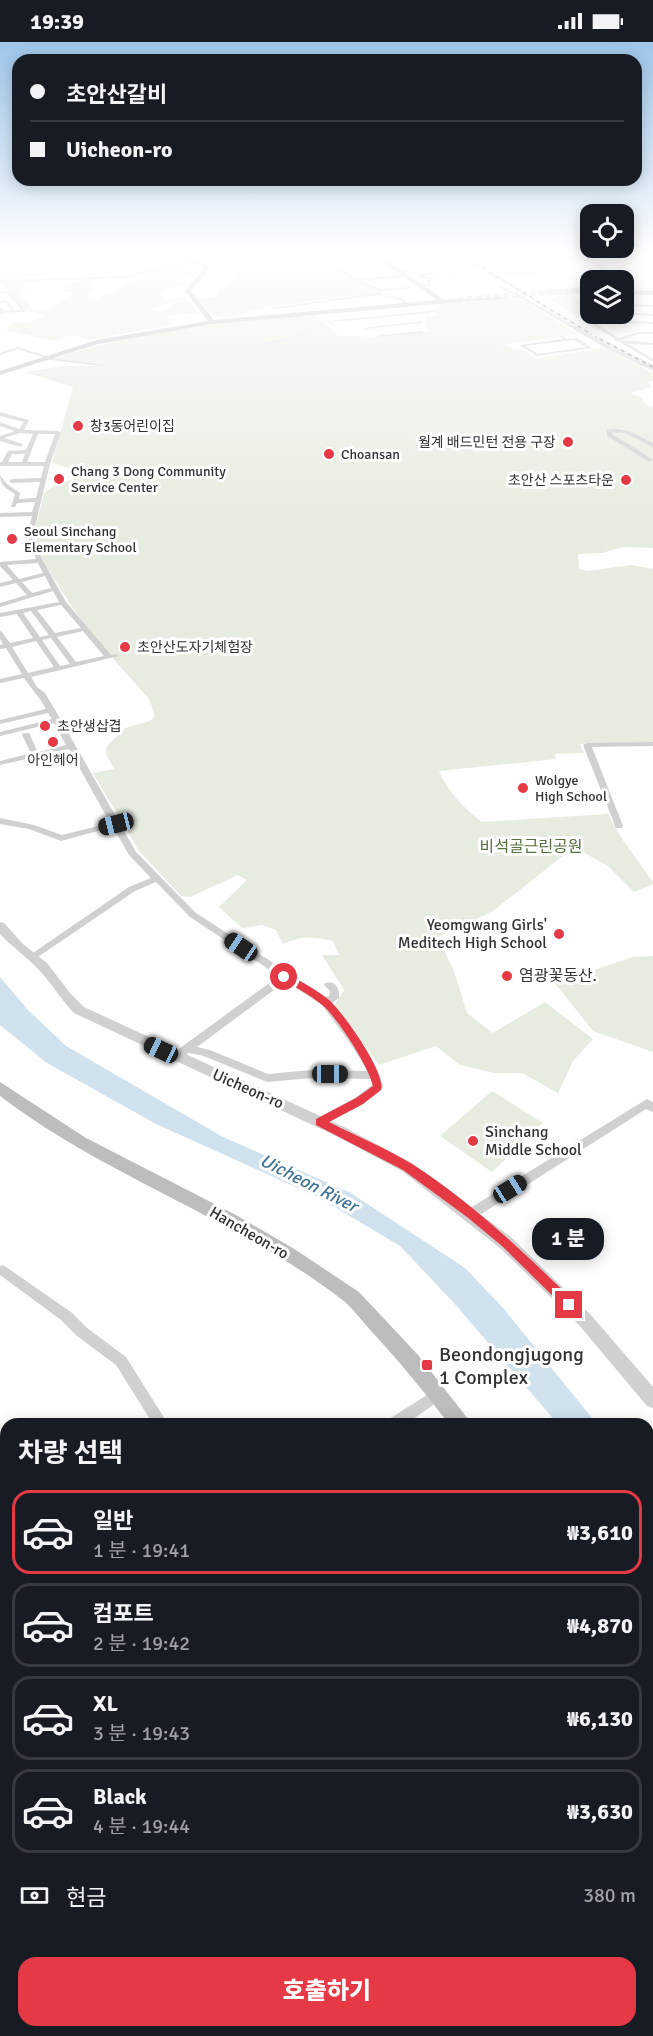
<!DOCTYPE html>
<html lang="ko">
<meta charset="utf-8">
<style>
body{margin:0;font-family:Signika,"Noto Sans KR",sans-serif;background:#20242c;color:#f1f3f6;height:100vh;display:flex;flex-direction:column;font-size:22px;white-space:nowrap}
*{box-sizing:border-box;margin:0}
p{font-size:20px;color:#9ea1a6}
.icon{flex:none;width:33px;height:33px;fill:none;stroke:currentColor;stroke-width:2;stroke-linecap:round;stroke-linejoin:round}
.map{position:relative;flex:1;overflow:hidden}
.details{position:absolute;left:0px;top:1376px;width:654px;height:620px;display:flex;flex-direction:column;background:#171b24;border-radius:18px 18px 0 0;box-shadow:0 3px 15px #0003}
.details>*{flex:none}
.top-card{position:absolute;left:12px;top:12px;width:630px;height:132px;border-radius:18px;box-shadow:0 3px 15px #0003;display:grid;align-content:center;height:132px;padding:0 18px;background:#171b24}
.fabs{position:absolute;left:580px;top:162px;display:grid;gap:12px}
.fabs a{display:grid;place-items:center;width:54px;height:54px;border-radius:12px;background:#171b24;box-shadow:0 3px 15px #0003;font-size:30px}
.end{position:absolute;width:27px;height:27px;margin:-14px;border:8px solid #e63946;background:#fff;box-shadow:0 0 0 3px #fff}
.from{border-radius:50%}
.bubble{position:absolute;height:42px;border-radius:18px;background:#171b24;box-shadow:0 3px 15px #0003;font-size:20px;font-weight:800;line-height:42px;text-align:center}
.car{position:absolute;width:18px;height:36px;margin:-18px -9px;border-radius:8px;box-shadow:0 0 4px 2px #0007;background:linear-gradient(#222 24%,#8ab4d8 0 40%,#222 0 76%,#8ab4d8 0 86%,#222 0)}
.top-card b{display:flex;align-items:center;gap:21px;height:57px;font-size:22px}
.top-card b+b{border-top:2px solid #363941}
.top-card i{width:15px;height:15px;background:#f1f3f6}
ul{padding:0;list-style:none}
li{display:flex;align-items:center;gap:18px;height:84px;margin:0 12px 9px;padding:0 6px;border:3px solid #363941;border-radius:18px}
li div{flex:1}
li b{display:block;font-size:22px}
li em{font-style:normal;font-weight:800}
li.on{border-color:#e63946}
li>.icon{width:54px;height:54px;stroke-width:1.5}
h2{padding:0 18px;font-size:27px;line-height:72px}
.pay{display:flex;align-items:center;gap:15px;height:66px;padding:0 18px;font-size:22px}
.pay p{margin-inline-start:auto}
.button{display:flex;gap:12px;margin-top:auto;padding:12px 18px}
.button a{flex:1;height:69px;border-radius:18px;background:#e63946;color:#fff;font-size:24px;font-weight:800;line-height:69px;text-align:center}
.status{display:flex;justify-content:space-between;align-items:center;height:42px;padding:0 30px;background:#171b24;direction:ltr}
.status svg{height:16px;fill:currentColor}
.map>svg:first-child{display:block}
</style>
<div class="status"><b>19:39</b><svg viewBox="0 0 49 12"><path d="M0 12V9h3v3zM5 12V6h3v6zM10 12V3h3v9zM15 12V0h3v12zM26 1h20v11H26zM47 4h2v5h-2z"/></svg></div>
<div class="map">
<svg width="653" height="1994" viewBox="0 0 653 1994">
<rect width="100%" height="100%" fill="#fff"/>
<path fill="#e6ecdf" d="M0 207H141L146 209 98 218 102 220 37 235 0 237Z
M265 207H296L300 211 310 210 331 216 333 220 357 237 375 246V251L268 265 228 275 214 274 197 257 215 255 222 244 237 236V231H248L249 227 232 212Z
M524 217 548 231 505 234 481 221Z
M179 223 197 225 195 228H201L194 234 182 235 175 238 186 240 184 244 165 248 163 253 167 258 184 254 186 256 148 268C173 273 166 261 187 257L199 271 166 274 174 282 90 298 72 293 54 299 5 288 14 280 27 282 46 273 27 269 9 251 13 250 8 249 0 240 27 239 21 247 28 251 23 256C35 275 45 270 61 259 66 256 69 256 72 250H63L65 245 58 243 83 238 99 237 86 257 100 258 104 252H113L124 242Z
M571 253 591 263V270L575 272 545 255Z
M515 256 526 260 578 292 501 303 525 309 536 317 601 306 610 308 653 331V339L648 340 653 345 630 351 642 356 645 362 653 365V506L623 505 602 511 578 512 579 527 588 529 631 523 653 527V700L580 702 584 711 555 712 556 717 439 729C447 749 465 767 482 780L608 772 622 797 653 840V842L634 850 608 824 574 805 493 869 438 895 454 929 467 971 493 991 545 960 593 997 573 1019 558 1051 522 1031H495L460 1023 436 1004 379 1023 334 964 344 948 322 913H339L333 899C314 894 301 894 283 902L276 888 262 883 242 886 219 865 247 838 238 833 190 855 181 854 139 809 93 731 114 727 106 712 107 704 125 686 150 679 155 674 149 657 86 586 45 523 34 492 44 451 54 444 81 434 72 427 52 421 73 345 25 330 64 324H101L103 323 54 317C138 288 225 280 313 273L322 279 329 278 336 284 323 280 339 294 385 295 429 290 425 275 434 274 442 262Z
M653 914V1010L593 989 555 941 633 915Z
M492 1049 543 1081 492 1130 440 1094Z"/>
<path fill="#cfe2ee" d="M0 935 28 968 66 1004 223 1095 349 1150 465 1226 504 1267 596 1381H557L454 1261 400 1204 318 1155 156 1082 47 1021 0 983Z"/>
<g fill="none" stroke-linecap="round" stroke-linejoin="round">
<path stroke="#cfe2ee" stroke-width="1.5" d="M298 294 315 282
M265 302 286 298"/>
<path stroke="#d6d6d6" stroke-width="6" stroke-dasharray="6 3" stroke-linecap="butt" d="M458 258 563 249"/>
<path fill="#d0d0d0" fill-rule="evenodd" d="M186 207H194L171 213 169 212Z
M339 226 357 237 406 233 405 235 362 239 381 247 411 245 410 247 381 249V253L401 256 409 262 406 263 399 258 377 253 273 267 271 266 377 251V248L355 239 338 228Z
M431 231V233L425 234 431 236V244L419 245V243L428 242 427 237 417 234V232Z
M499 243C552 268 600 302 653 326V329L607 307 531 262 498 245Z
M0 249 10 250 26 270 0 271V269L11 268 5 260 0 261V259L6 258 15 268H22L8 252 0 251Z
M624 262 653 263V265L624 264Z
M438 268 439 270 332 280 330 279Z
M624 270 653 272V274L625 272 630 279 653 280V282L628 281 621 272H624Z
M611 272H619L588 277 619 296 638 290H653V292H638L622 298 653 301V303L628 302 653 317V320L618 299H614L615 297 582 276Z
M422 279 423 281 365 287 363 286Z
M422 289 424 291 378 295 376 294Z
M562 294 568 297 577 296 592 306 537 314 519 303 563 297 560 295ZM574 298 586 305 538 312 525 304Z
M18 305 52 316 103 323 101 324 51 318 18 307 0 313V311Z
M0 370 29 378 24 388 58 389 61 391 50 422 33 493 43 519 66 560 111 613 115 612 119 614 31 635 37 645 45 651 61 678 136 810 196 871 326 955 329 954 330 949 324 943 325 941C336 938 340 947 339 956L332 961C349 984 379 1018 383 1045L363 1062 324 1083H316L314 1080 316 1077 355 1056 372 1043 371 1037 312 1036 267 1040 204 1014 189 1011 184 1013 180 1012 179 1009 180 1006 279 934 190 875 156 840 135 849 35 917H29L27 915 129 845 151 836 129 813 113 785 61 799 29 787 0 782V776L34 783 62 793 110 781 69 707 0 723V719L31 711 22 693 23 691H29L38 710 66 703 54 681 0 694V690L52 677 48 671 0 682V678L46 667C40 655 31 647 24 636L0 641V637L22 632 6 606 0 607V603L3 602 0 597V589L2 590 10 601 33 596 17 572 0 575V571L59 560 53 549 0 565V561L27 553 16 541 0 545V541L13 538 0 524V520L36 517 27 493 32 474 0 475V471L32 470 35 460 17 461 15 465H11L15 452C7 447 0 444 0 433L7 442 20 451 19 457 36 456 40 440 12 441 9 439 12 437 41 436 44 424H0V420H2L8 409 26 408 33 392 20 391 4 396 23 402 21 405 0 399V394L15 389 0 384V380L19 387 24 380 0 374ZM38 392H55L45 420H27ZM12 412H25L22 420H8ZM38 521 43 531 19 537 7 523ZM45 534 51 546 32 551 22 540ZM61 563 81 586 55 591 37 568ZM31 569 49 593 40 595 23 571ZM83 589 104 614 76 620 57 595ZM51 596 70 622 60 624 42 598ZM36 599 54 625 28 631 12 605ZM286 939 322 963 348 998 368 1029 312 1028 268 1032 210 1008 197 1005Z
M616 387 629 389 653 401V405L625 391 612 390V392L652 417V419H648L607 394V388Z
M653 700V704L592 705 623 784 622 786H616L583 703 587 701Z
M647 1057 653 1060V1070L646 1067 475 1176 471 1177 467 1176 465 1172 467 1168Z
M3 1223 71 1270 87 1286 126 1315 168 1382H153L116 1323 77 1294 61 1278 0 1233V1224Z
M438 1346 443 1348 445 1352 443 1356 406 1382H387L389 1377Z
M6 1637V1655L0 1657V1639Z"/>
<path fill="#d0d0d0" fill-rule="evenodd" d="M238 207H249L125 236 0 240V238L125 234Z
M396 228 456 234 458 235 398 230Z
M591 244V248L566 249 591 248V252L552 253 541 249Z
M0 265 3 267V271L0 273Z
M0 880 4 881 23 902 47 921 70 951 84 965 346 1086 412 1121 512 1196 591 1273 653 1345V1366L647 1364 579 1283 500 1206 402 1129 336 1094 74 971C61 958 52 941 38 927 26 914 12 905 0 892Z
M0 1908 6 1911V1952L0 1950Z
M9 1989H33L34 1994H10Z"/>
<path fill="#bdbdbd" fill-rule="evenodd" d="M149 207C168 207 193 214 209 224L205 233 191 249 214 278 437 258 364 207H370L443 257 519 255 212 282 98 302 0 333V329L97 298 208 279 185 249 204 226 197 221Z
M567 207H573L611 229 619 238H613L607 231Z
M642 207 653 210V214Z
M572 246H591V250L570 249Z
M624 248 653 249V253L624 252Z
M0 1040 86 1096 236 1173 296 1208 359 1250 418 1313 472 1382H449C424 1350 400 1320 373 1291 364 1281 355 1269 345 1260 239 1177 107 1136 0 1054Z
M648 1594 653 1596V1622L648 1620Z"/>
<g stroke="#888" stroke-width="2">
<path id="rail" d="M451 207 531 255
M533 257 591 292
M596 295 653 325"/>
</g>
<use href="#rail" stroke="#fff" stroke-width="1.5" stroke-dasharray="4" stroke-linecap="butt"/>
</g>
<linearGradient id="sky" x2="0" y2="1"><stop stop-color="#9ec6ea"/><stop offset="0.43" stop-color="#fff"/><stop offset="1" stop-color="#fff" stop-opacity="0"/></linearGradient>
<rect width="653" height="487" fill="url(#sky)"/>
<path fill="#e63946" d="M284 932C298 937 317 948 329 958 343 970 386 1031 381 1048L363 1062 329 1080C356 1094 386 1106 412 1122 472 1160 523 1210 574 1259V1266H565L502 1204 467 1175 403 1128 316 1083V1077L356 1056 373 1044C369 1025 336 973 321 962 309 952 294 945 281 937V933Z"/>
<g fill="#e63946" stroke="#fff" stroke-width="2">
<circle cx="78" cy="384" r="6"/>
<circle cx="568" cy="400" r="6"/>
<circle cx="329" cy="412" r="6"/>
<circle cx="59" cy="437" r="6"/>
<circle cx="626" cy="438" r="6"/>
<circle cx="12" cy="497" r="6"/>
<circle cx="125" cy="605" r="6"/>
<circle cx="45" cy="684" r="6"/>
<circle cx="53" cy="700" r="6"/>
<circle cx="523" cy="746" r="6"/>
<circle cx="559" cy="892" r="6"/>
<circle cx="507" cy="934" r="6"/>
<circle cx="473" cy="1099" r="6"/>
<rect x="421" y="1317" width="12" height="12" rx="3"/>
</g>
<g text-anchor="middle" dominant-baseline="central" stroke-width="6" stroke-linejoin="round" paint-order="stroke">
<g font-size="14" fill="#333" stroke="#fff" text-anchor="start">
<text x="90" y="384">창3동어린이집</text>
<text x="556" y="400" text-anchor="end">월계 배드민턴 전용 구장</text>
<text x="341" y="412">Choansan</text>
<text x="71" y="429">Chang 3 Dong Community<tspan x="71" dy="16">Service Center</tspan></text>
<text x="614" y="438" text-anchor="end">초안산 스포츠타운</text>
<text x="24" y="489">Seoul Sinchang<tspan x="24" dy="16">Elementary School</tspan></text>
<text x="137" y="605">초안산도자기체험장</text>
<text x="57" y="684">초안생삽겹</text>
<text x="53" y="718" text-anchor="middle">아인헤어</text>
<text x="535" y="738">Wolgye<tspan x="535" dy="16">High School</tspan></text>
</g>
<g font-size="16" fill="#56703f" stroke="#fff">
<text x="531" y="805">비석골근린공원</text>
</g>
<g font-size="16" fill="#333" stroke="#fff" text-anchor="start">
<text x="547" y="883" text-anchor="end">Yeomgwang Girls'<tspan x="547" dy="18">Meditech High School</tspan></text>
<text x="519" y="934">염광꽃동산.</text>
<text x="485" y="1090">Sinchang<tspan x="485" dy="18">Middle School</tspan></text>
</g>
<g font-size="16" fill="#333" stroke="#fff">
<text transform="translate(248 1047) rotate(24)">Uicheon-ro</text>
<text transform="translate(249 1191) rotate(30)">Hancheon-ro</text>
</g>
<g font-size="18" font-style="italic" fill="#3f7597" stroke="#fff">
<text transform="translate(309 1141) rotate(27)">Uicheon River</text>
</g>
<g font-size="20" fill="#333" stroke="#fff" text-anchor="start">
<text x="439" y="1312">Beondongjugong<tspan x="439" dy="23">1 Complex</tspan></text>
</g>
</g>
</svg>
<div class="fabs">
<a><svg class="icon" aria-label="locate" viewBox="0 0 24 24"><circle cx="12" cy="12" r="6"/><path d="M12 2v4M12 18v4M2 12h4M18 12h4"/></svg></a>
<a><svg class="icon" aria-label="layers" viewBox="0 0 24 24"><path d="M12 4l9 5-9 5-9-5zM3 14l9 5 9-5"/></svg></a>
</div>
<i class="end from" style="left:284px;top:935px"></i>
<i class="end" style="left:569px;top:1263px"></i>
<div class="bubble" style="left:532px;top:1176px;width:72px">1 분</div>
<i class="car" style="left:116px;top:782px;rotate:256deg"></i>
<i class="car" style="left:241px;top:905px;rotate:304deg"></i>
<i class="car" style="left:161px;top:1008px;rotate:295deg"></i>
<i class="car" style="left:330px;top:1032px;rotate:90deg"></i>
<i class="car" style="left:510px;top:1147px;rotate:58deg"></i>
<div class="top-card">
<b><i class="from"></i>초안산갈비</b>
<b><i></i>Uicheon-ro</b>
</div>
<section class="details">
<h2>차량 선택</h2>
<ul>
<li class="on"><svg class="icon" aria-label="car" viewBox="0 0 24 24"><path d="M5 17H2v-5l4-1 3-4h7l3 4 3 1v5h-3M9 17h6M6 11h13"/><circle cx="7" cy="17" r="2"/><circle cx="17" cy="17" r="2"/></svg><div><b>일반</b><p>1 분 · 19:41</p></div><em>₩3,610</em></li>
<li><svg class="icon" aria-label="car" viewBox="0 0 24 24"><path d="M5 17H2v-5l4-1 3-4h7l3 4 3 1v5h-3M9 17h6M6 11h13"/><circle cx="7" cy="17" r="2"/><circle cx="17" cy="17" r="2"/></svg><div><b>컴포트</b><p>2 분 · 19:42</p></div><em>₩4,870</em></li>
<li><svg class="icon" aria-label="car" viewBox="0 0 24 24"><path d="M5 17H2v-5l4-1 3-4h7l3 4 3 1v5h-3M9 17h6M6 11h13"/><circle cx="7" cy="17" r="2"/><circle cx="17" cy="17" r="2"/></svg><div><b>XL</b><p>3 분 · 19:43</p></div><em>₩6,130</em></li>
<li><svg class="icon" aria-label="car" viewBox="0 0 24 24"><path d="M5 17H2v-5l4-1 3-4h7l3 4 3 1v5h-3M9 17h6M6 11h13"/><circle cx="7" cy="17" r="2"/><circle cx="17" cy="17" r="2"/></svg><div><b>Black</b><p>4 분 · 19:44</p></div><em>₩3,630</em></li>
</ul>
<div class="pay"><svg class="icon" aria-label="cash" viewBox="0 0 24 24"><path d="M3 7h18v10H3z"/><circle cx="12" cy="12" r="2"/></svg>현금<p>380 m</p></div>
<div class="button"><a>호출하기</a></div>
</section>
</div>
